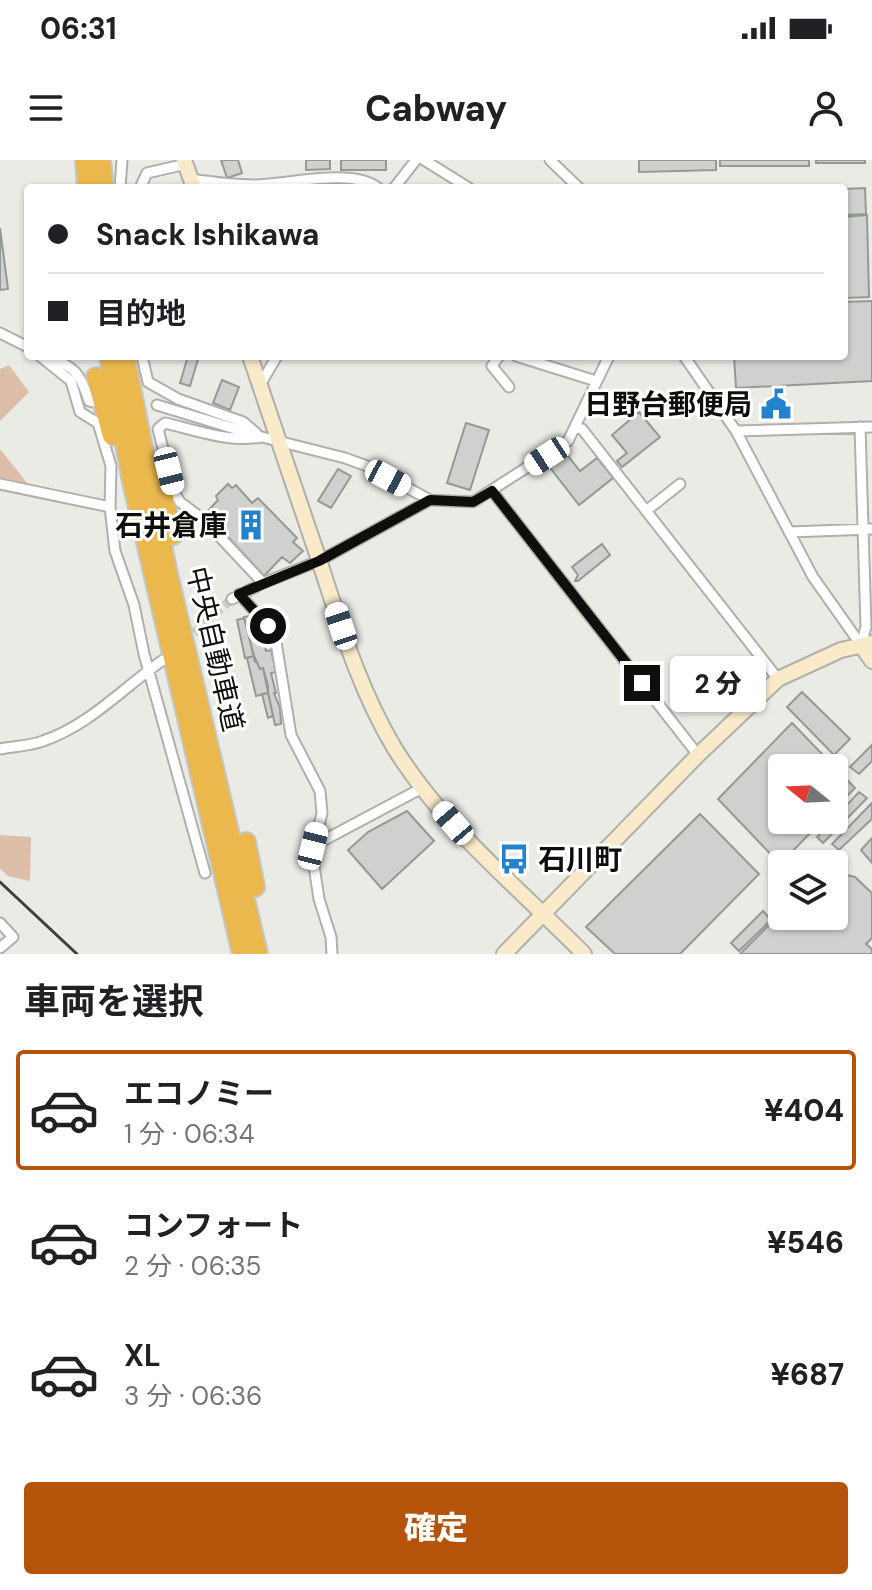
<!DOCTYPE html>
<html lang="ja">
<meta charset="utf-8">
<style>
body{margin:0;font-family:"DM Sans","Noto Sans JP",sans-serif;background:#f2f2f2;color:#202124;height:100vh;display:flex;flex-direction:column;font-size:30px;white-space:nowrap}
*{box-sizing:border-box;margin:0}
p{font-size:26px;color:#757577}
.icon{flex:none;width:44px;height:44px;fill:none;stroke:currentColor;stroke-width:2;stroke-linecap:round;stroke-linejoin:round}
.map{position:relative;height:794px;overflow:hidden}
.sheet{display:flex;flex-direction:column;background:#fff;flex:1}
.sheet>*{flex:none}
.banner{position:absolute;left:24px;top:24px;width:824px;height:176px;border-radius:8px;box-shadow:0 2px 6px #0004;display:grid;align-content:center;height:176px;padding:0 24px;background:#fff}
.needle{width:52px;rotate:288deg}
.controls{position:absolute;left:768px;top:594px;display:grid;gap:16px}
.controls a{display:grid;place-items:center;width:80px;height:80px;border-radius:8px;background:#fff;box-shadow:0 2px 6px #0004;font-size:40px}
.end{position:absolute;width:36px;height:36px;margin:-18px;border:10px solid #0e0e0c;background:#fff;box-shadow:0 0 0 4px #fff}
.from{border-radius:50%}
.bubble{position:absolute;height:56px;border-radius:8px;background:#fff;box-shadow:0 2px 6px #0004;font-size:26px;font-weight:800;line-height:56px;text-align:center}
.car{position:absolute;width:24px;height:48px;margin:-24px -12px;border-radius:10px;box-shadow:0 0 6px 2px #0007;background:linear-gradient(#fff 24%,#345 0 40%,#fff 0 76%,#345 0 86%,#fff 0)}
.banner b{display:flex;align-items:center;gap:28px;height:76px;font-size:30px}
.banner b+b{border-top:2px solid #e0e0e0}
.banner i{width:20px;height:20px;background:#202124}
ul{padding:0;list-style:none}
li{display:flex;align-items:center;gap:24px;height:120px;margin:0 16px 12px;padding:0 8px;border:4px solid transparent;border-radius:8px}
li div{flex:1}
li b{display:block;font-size:30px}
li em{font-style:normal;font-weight:800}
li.current{border-color:#b45309}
li>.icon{width:72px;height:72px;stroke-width:1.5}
h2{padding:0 24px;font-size:36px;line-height:96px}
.action{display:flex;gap:16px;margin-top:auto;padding:16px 24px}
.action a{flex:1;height:92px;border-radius:8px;background:#b45309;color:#fff;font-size:32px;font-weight:800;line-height:92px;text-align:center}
.status{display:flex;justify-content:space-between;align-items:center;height:56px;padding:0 40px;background:#fff;direction:ltr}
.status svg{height:22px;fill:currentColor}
header{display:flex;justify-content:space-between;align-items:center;height:104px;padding:0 24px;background:#fff;font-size:36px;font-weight:800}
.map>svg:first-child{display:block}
</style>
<div class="status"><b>06:31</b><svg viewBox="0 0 49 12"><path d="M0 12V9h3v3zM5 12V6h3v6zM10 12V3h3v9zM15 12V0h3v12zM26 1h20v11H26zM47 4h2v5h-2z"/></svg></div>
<header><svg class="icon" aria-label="menu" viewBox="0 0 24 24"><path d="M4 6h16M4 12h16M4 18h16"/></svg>Cabway<svg class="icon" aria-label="person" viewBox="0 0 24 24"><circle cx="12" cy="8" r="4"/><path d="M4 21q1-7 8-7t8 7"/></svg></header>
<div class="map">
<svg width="872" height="794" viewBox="0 0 872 794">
<rect width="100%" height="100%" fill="#eaebe5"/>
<path fill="#ddbea9" d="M9 205 29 232 0 261V209Z
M0 289 28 324 0 318Z
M0 675 31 677 30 721 8 716 0 709Z"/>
<path fill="#ced1cd" stroke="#959994" stroke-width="2" d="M221 0H238L242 13 227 18Z
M306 0H330V9L306 10Z
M341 0H386V10H341Z
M639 0H716V10L639 12Z
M720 0H809V6H720Z
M816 0H865V3H816Z
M865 28 866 54 844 55V29Z
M867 55 869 137 844 138V57Z
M0 68 8 129 0 130Z
M872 141V221L736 228 734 196H844V142Z
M188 196H199L190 226 180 223Z
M222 220 239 227 230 250 213 243Z
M639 252 660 277 622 307 617 301 627 293 612 275Z
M466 263 489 270 470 330 447 323Z
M565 292 580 311 597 298 613 318 579 345 548 305Z
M338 309 351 316 331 348 318 341Z
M228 324 232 328 236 325 252 343 258 338 297 378 293 382 303 391 290 403 282 397 264 416 206 353 218 340 216 336Z
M602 384 610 395 578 421H575L578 415 572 407Z
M249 456 260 469 266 491 271 490 276 512 271 513 276 533H274L280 548 281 564 275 565 263 508 260 509 257 502H255L244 457Z
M244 458 254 496 245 498 237 460Z
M254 496 260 509 263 508 268 526V533L256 536 247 498Z
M802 532 850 579 834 595 787 547Z
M268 533 273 556 268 558 262 534Z
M792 563 855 628 834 649V608H782V660H823L780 704 718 639Z
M872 585V601L859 614 850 607Z
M859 632 867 638 823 683 817 677Z
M872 643V659L839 690 832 684Z
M407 651 434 681 382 729 348 690 368 672Z
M700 654 759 714 680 794H615L586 767Z
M872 678V703L861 690Z
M834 712 855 717 872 733V778L866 784 872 789V794H740L782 752V756H834Z
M763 751 771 760 739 791 731 783Z"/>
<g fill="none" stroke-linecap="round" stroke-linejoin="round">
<path stroke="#c9cac4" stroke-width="9" stroke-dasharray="9 4.5" stroke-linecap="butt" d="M184 482 232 439"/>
<g stroke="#b0b0ab" stroke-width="13">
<path id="street" d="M424 0 469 28
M550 0 579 28
M191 19C211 22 233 25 254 25 285 25 353 7 378 28
M120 28 122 0
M140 28 147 13 186 4
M394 28 416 0
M0 173 28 187
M40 196 71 221 80 252 98 263 111 306 110 347 115 391 134 445 144 494 205 713
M48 196C75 208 80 212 89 241L93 242
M142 196 148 222 178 239 243 262 256 273
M499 196 492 206 509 227
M516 196 596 221
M684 196 736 271 813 417 861 485
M260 225 277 196
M157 245 262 277 345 298 367 306 430 340 473 342 568 281 609 196
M576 267 582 269 778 519
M860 267 866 467 861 485
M736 271 872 267
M261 277C230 283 195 270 165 263L158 269 174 332 180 342 204 360 263 423
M0 324 110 347
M492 331 698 595
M646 351 680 324
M789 372 872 369
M239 434 268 466 276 482 291 575 320 631 322 653 312 693 319 739 331 777 332 794
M232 439 263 423 319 401 430 340
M0 589C14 586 30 586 43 581 90 565 124 527 163 500
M313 686 422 628
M0 763 13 777 0 788"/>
</g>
<g stroke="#b0b0ab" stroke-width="18">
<path id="secondary" d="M184 0 194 28
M250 196C273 265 297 334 320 403 341 467 360 531 395 589 444 668 519 728 584 794
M861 485 872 501
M504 794 698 595 778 519 841 490 872 483"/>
</g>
<g stroke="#c5c5c5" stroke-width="22">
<path id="highway" d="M85 0 87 28
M101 0 104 28
M109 196 132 322 242 794
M125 196 167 410 258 794
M96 217 112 276
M160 322 173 375
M246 682 255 727"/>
</g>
<use href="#street" stroke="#fff" stroke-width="9"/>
<use href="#secondary" stroke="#f9eaca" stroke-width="14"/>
<use href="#highway" stroke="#ebb84d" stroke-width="18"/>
<path stroke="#3e3e3b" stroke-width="3" d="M0 722 77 794"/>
</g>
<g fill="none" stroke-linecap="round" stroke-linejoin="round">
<path stroke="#0e0e0c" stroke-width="10" d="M268 466 239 434 319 401 430 340 473 342 492 331 642 523"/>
</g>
<defs>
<g id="civic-bare" transform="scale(2.4)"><path d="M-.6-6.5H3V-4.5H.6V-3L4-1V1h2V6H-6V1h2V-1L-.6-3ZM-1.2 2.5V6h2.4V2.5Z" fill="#2382ce" stroke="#fffffe" stroke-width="2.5" paint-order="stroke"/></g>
<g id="building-bare" transform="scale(2.4)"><path d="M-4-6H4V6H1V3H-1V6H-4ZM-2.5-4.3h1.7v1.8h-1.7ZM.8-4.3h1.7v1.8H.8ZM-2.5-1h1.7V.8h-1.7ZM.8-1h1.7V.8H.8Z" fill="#2382ce" stroke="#fffffe" stroke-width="2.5" paint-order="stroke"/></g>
<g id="bus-bare" transform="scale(2.4)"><path d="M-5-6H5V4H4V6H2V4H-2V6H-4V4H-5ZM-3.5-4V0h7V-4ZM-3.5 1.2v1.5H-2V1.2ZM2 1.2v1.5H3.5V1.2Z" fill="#2382ce" stroke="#fffffe" stroke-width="2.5" paint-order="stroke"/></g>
</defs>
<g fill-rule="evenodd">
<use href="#civic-bare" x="776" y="244"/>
<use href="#building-bare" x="251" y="365"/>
<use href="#bus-bare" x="514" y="699"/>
</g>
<g text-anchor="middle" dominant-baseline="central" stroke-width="6" stroke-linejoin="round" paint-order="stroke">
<g font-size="28" font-weight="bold" fill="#0e0e0c" stroke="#fffffe" text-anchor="end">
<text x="752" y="244">日野台郵便局</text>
<text x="227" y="365">石井倉庫</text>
<text x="538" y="699" text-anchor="start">石川町</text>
</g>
<g font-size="28" fill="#0e0e0c" stroke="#fffffe">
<text transform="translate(215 489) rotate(77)">中央自動車道</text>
</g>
</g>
</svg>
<div class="controls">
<a><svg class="needle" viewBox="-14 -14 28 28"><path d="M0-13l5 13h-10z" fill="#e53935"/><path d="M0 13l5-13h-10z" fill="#757577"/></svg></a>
<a><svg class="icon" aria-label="layers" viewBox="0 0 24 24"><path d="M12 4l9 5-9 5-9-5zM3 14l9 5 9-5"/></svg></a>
</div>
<i class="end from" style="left:268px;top:466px"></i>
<i class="end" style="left:642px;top:523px"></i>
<div class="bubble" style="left:670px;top:496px;width:96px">2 分</div>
<i class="car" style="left:547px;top:296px;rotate:237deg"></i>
<i class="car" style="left:169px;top:311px;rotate:166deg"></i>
<i class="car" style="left:388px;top:318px;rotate:118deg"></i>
<i class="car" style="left:341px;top:466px;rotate:342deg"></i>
<i class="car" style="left:453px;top:663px;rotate:319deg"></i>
<i class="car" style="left:313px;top:686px;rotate:14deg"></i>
<div class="banner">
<b><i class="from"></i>Snack Ishikawa</b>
<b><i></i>目的地</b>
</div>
</div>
<section class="sheet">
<h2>車両を選択</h2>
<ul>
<li class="current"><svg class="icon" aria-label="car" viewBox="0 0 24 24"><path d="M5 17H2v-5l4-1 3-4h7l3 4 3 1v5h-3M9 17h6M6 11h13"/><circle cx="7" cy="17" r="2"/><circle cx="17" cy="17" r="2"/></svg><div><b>エコノミー</b><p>1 分 · 06:34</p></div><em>¥404</em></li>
<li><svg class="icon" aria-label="car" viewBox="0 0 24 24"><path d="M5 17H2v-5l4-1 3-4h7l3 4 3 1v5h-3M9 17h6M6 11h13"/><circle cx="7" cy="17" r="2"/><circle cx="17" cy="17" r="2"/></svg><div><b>コンフォート</b><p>2 分 · 06:35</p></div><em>¥546</em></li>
<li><svg class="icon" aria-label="car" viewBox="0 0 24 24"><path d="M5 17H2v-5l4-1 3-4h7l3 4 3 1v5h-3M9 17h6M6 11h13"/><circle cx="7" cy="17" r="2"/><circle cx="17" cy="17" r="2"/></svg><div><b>XL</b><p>3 分 · 06:36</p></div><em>¥687</em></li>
</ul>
<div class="action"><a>確定</a></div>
</section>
